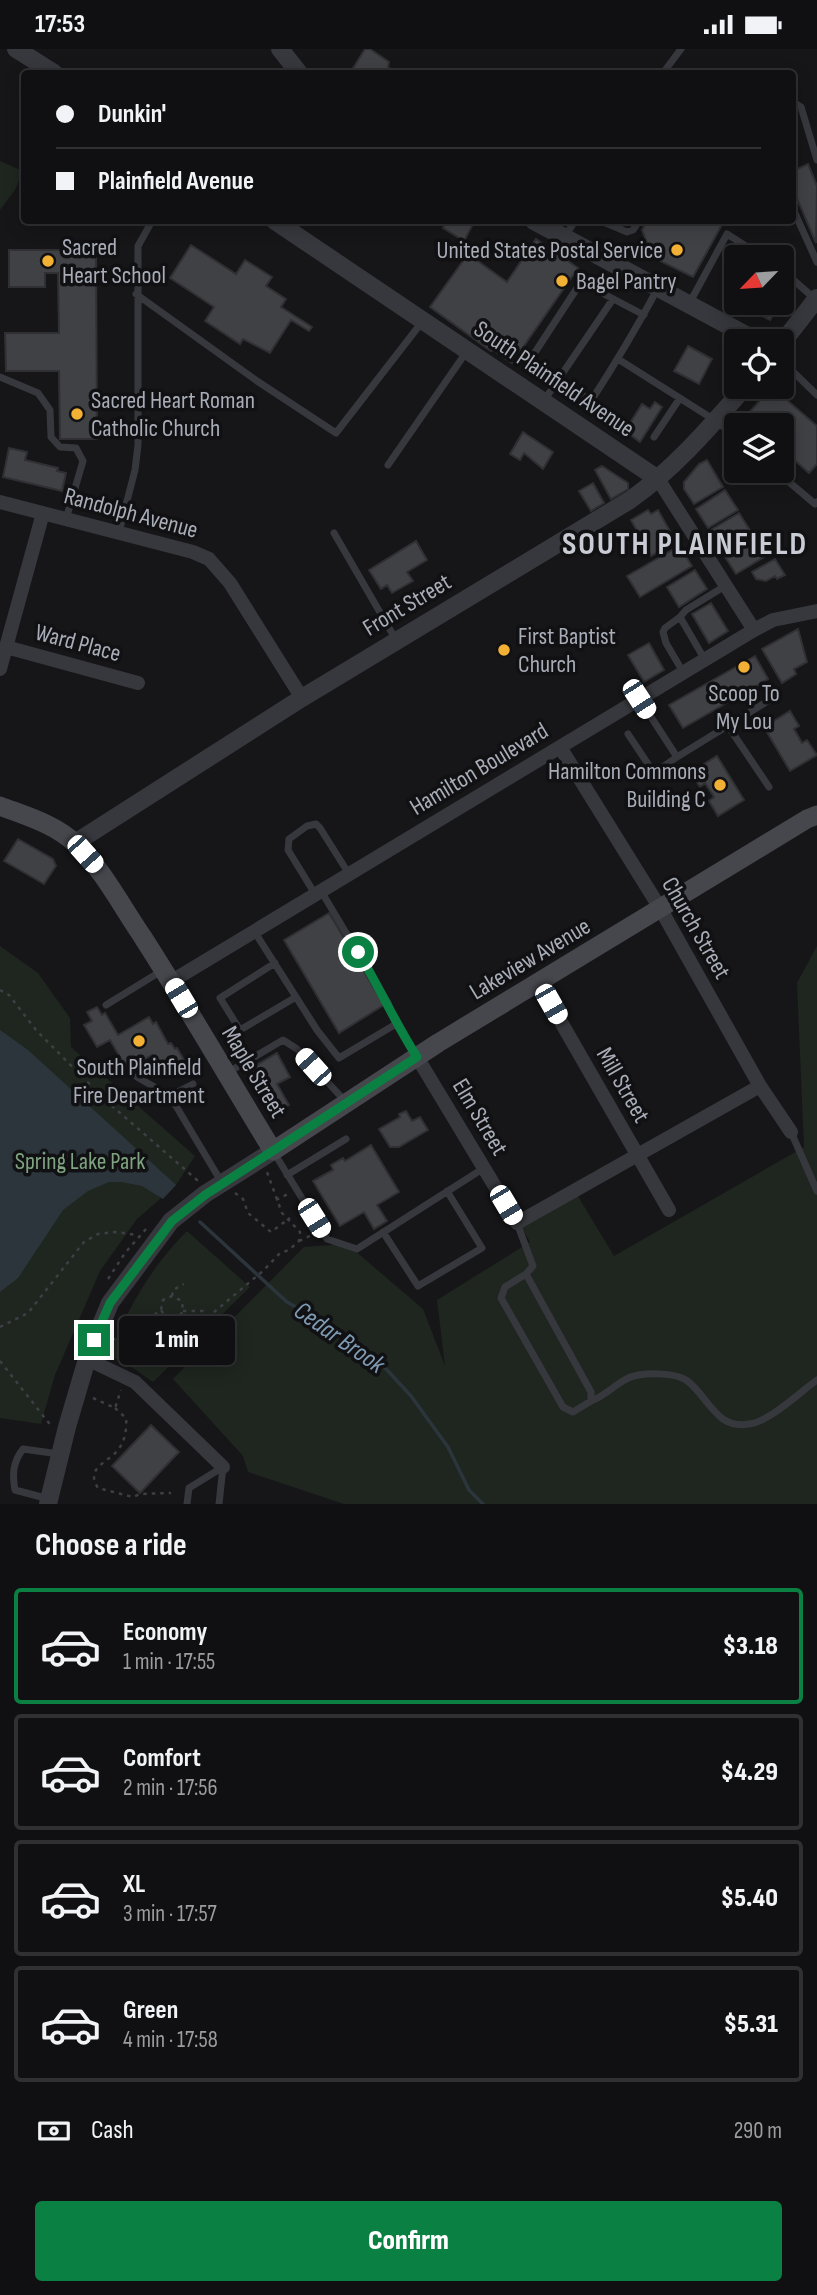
<!DOCTYPE html>
<meta charset="utf-8">
<style>
body{margin:0;font-family:"Sofia Sans Condensed",sans-serif;background:#19191b;color:#f1f3f6;height:100vh;display:flex;flex-direction:column;font-size:26px;white-space:nowrap}
*{box-sizing:border-box;margin:0}
p{font-size:23px;color:#9c9d9f}
.icon{flex:none;width:38px;height:38px;fill:none;stroke:currentColor;stroke-width:2;stroke-linecap:round;stroke-linejoin:round}
.map{position:relative;height:1455px;overflow:hidden}
.sheet{display:flex;flex-direction:column;background:#101012;flex:1}
.sheet>*{flex:none}
.hud{position:absolute;left:21px;top:21px;width:775px;height:154px;border-radius:7px;box-shadow:0 4px 18px #0003,0 0 0 2px #303032;display:grid;align-content:center;height:154px;padding:0 35px;background:#101012}
.needle{width:46px;rotate:245deg}
.fabs{position:absolute;left:724px;top:196px;display:grid;gap:14px}
.fabs a{display:grid;place-items:center;width:70px;height:70px;border-radius:7px;background:#101012;box-shadow:0 4px 18px #0003,0 0 0 2px #303032;font-size:35px}
.end{position:absolute;width:32px;height:32px;margin:-16px;border:9px solid #0b8043;background:#fff;box-shadow:0 0 0 4px #fff}
.from{border-radius:50%}
.bubble{position:absolute;height:49px;border-radius:7px;background:#101012;box-shadow:0 4px 18px #0003,0 0 0 2px #303032;font-size:23px;font-weight:800;line-height:49px;text-align:center}
.car{position:absolute;width:21px;height:42px;margin:-21px -10px;border-radius:9px;box-shadow:0 0 5px 2px #0007;background:linear-gradient(#fff 24%,#345 0 40%,#fff 0 76%,#345 0 86%,#fff 0)}
.hud b{display:flex;align-items:center;gap:24px;height:66px;font-size:26px}
.hud b+b{border-top:2px solid #303032}
.hud i{width:18px;height:18px;background:#f1f3f6}
ul{padding:0;list-style:none}
li{display:flex;align-items:center;gap:21px;height:116px;margin:0 14px 10px;padding:0 21px;border:4px solid #303032;border-radius:7px}
li div{flex:1}
li b{display:block;font-size:26px}
li em{font-style:normal;font-weight:800}
li.on{border-color:#0b8043}
li>.icon{width:63px;height:63px;stroke-width:1.5}
h2{padding:0 35px;font-size:32px;line-height:84px}
.pay{display:flex;align-items:center;gap:18px;height:77px;padding:0 35px;font-size:26px}
.pay p{margin-inline-start:auto}
.action{display:flex;gap:14px;margin-top:auto;padding:14px 35px}
.action a{flex:1;height:80px;border-radius:7px;background:#0b8043;color:#fff;font-size:28px;font-weight:800;line-height:80px;text-align:center}
.status{display:flex;justify-content:space-between;align-items:center;height:49px;padding:0 35px;background:#101012;direction:ltr}
.status svg{height:19px;fill:currentColor}
.map>svg:first-child{display:block}
</style>
<div class="status"><b>17:53</b><svg viewBox="0 0 49 12"><path d="M0 12V9h3v3zM5 12V6h3v6zM10 12V3h3v9zM15 12V0h3v12zM26 1h20v11H26zM47 4h2v5h-2z"/></svg></div>
<div class="map">
<svg width="817" height="1455" viewBox="0 0 817 1455">
<rect width="100%" height="100%" fill="#161618"/>
<path fill="#1e261f" d="M0 112 23 122 15 141 0 161Z
M0 897 38 924 70 969 71 998 195 1107 176 1136 137 1170 100 1222 55 1326 41 1375 0 1369Z
M817 897V1455H344L248 1423 243 1407 173 1330 304 1198 347 1195 423 1260 445 1317 437 1251 530 1193 520 1176 576 1144 614 1207 804 1098 797 934Z
M187 1182 250 1238 153 1333 130 1317 109 1307C127 1260 151 1218 187 1182Z"/>
<path fill="#2c353c" d="M0 981 28 1001 176 1136 163 1150 142 1137 122 1133H109L88 1142 63 1161 18 1229 0 1243Z"/>
<g fill="none" stroke-linecap="round" stroke-linejoin="round">
<path stroke="#2c353c" stroke-width="3.5" d="M200 1173 287 1253 332 1279 377 1310 411 1347 448 1398 469 1441 483 1455"/>
</g>
<path fill="#404145" stroke="#303034" stroke-width="2" d="M365 0H370L389 13 388 18 396 24H357L352 21Z
M808 115 817 137 816 194 793 140V122Z
M447 172H467L473 175 464 192 443 179Z
M647 172H724L693 228 644 204 648 197 642 181Z
M536 190 578 219 512 314 493 301 491 302 430 258 468 205 507 233Z
M191 196 236 225 245 211 272 228 266 237 286 250 281 258 312 278 309 282 291 271 270 304 243 290 240 295 205 272 214 258 170 229Z
M9 201H96L97 390H60L59 322H6L5 284H59L58 224H45V238H9Z
M738 254H780L770 271Z
M688 297 712 310 699 335 674 322Z
M772 338 817 377V415L809 424 782 400V376H756L746 367Z
M655 353 662 358 640 393 625 382 642 355 650 360Z
M523 383 553 403 543 420 524 404 520 411 510 405Z
M9 399 27 403 25 411 58 419 57 422 66 424 62 442 3 428Z
M707 411 723 438 694 455 684 440V433L699 415Z
M602 417 628 434V440L611 450 595 421Z
M593 434 604 454 591 462 579 442Z
M725 441 738 461 708 479 696 460Z
M648 461 651 465 658 461 676 493 651 507 631 471Z
M739 464 751 483 721 501 709 482Z
M754 488 766 507 736 525 724 506Z
M416 492 427 511 407 523 413 532 392 544 387 536 381 540 369 521Z
M679 497 692 517 640 548 627 527Z
M775 510 785 526 777 530 775 527 766 532 756 530 752 523Z
M695 521 707 540 679 558 667 538Z
M711 554 728 582 709 594 692 565Z
M798 580 807 613 794 620 796 625 782 634 762 600Z
M649 594 664 621 644 633 628 606Z
M755 607 768 630 683 679 669 656Z
M790 662 799 677 794 680 802 694 807 691 817 706 790 722 764 678Z
M717 707 744 751 718 767 709 752 714 748 705 734 700 738 691 723Z
M18 790 53 810 56 817 44 835 4 812Z
M329 864 384 956 339 984 284 891Z
M97 958 102 966 105 964 118 986 149 968 153 975 156 973 168 995 171 994 175 1000 177 999 187 1016 164 1028 152 1006 127 1020 110 991 97 998 84 976 92 972 87 963Z
M277 1004 290 1028 277 1035 289 1056 273 1065 248 1021Z
M406 1062 412 1072 420 1068 428 1081 399 1098H390L379 1080 400 1068 399 1065Z
M371 1096 399 1143 377 1156 387 1172 374 1180 364 1163 340 1177 313 1132 333 1121 331 1116 343 1109 345 1112Z
M151 1376 179 1403 140 1444 112 1417Z"/>
<g fill="none" stroke-linecap="round" stroke-linejoin="round">
<path stroke="#3d3f44" stroke-width="2.5" stroke-dasharray="3.5 5" stroke-linecap="butt" d="M0 941 9 946 36 981 104 1050 197 1131 196 1132
M235 1144 243 1150 248 1164 271 1183 290 1169
M276 1151 288 1145
M299 1192 312 1186
M108 1230 125 1204 146 1180
M172 1247 173 1241 184 1235
M183 1262H203L208 1267 213 1264 264 1221 280 1204 289 1201 299 1192 300 1183 282 1164 267 1123
M122 1270 127 1291 138 1304V1310L131 1318
M177 1270 188 1274
M0 1278 28 1264 84 1193 98 1185 115 1183 138 1186
M112 1291 138 1283 149 1270 161 1261 163 1251 172 1247 182 1252 183 1262 177 1270H167L161 1261
M164 1298 167 1270
M0 1312 52 1378
M93 1349 115 1359 121 1341
M115 1359 126 1369C127 1380 125 1392 118 1401 107 1414 85 1419 98 1439L133 1448 140 1445 171 1444"/>
<path stroke="#37383d" stroke-width="7" d="M663 24 681 0
M793 53 801 58 817 111
M793 160 817 213
M601 172 627 183 633 181 639 172
M565 187 575 172
M782 221 815 250
M136 245 257 332 336 384 422 273
M689 255 727 185 763 208
M644 266 581 233 530 311 591 352C615 315 637 278 658 239
M618 310 716 372 737 389
M782 312 817 346
M0 328 38 344 50 361 51 388 60 398 76 399 83 412 66 470
M543 353 613 250
M654 388 680 349
M388 416 467 302
M776 422 815 455 817 453
M119 483 135 421 138 396V197L152 172
M334 484 396 591
M680 568 665 579 663 583 666 594 683 623
M705 611 680 568 686 561 725 537
M640 651 677 708 776 647
M728 677 769 738
M628 685 654 724 677 708
M321 842 388 954 396 975
M315 845 288 801 289 790 307 777 316 775 320 779 349 825
M254 882 317 981 339 1009 396 975 417 1007
M275 914 220 949 240 981 296 948
M106 956 163 921
M227 1024 283 991 297 1000 345 1052
M137 1028 170 1047
M193 1035 170 1047 222 1134
M791 1083 817 1142
M273 1102 327 1190 357 1200 484 1119
M287 1126 346 1090
M517 1174 533 1217 526 1225 505 1238 501 1249 563 1358 573 1363 591 1352V1343L526 1225
M383 1183 418 1237 482 1199 447 1142
M591 1352C608 1346 620 1329 638 1326 651 1324 675 1324 686 1331 708 1346 715 1381 749 1375 769 1373 800 1343 817 1331
M49 1450 15 1441C12 1425 13 1413 23 1400L59 1405
M187 1455 189 1439 223 1418 219 1455"/>
<path stroke="#37383d" stroke-width="14" d="M658 430 754 581
M0 453 193 503 209 510 230 534 302 649
M6 598 138 634
M0 620 43 464
M560 698 660 859 760 1037 791 1083
M172 932 754 581 773 571 817 562
M538 933 669 1161
M417 1008 517 1174 760 1037
M87 1310 135 1333 223 1418"/>
<path stroke="#37383d" stroke-width="18" d="M16 0 54 24
M280 0 299 24
M275 172 658 430
M534 172 757 292
M782 294 817 249
M75 794 302 649 630 451C674 420 710 378 745 338
M48 1455 67 1378 87 1310 110 1254 171 1172 205 1145 273 1102"/>
<path stroke="#45474d" stroke-width="19" d="M0 757C26 767 55 775 76 795 103 821 121 856 142 887 187 957 229 1030 273 1102L438 994 807 770 817 766"/>
</g>
<g fill="none" stroke-linecap="round" stroke-linejoin="round">
<path stroke="#0b8043" stroke-width="9" d="M94 1291 110 1254 172 1172 205 1146 417 1008C395 974 379 937 358 903"/>
</g>
<g fill="#f2b134" stroke="#111113" stroke-width="2.5">
<circle cx="677" cy="201" r="7"/>
<circle cx="48" cy="212" r="7"/>
<circle cx="562" cy="232" r="7"/>
<circle cx="77" cy="365" r="7"/>
<circle cx="504" cy="601" r="7"/>
<circle cx="744" cy="618" r="7"/>
<circle cx="720" cy="736" r="7"/>
<circle cx="139" cy="992" r="7"/>
</g>
<g text-anchor="middle" dominant-baseline="central" stroke-width="7" stroke-linejoin="round" paint-order="stroke">
<g font-size="24" fill="#a8adb8" stroke="#111113" text-anchor="start">
<text x="62" y="198">Sacred<tspan x="62" dy="28">Heart School</tspan></text>
<text x="663" y="201" text-anchor="end">United States Postal Service</text>
<text x="576" y="232">Bagel Pantry</text>
<text x="91" y="351">Sacred Heart Roman<tspan x="91" dy="28">Catholic Church</tspan></text>
<text x="518" y="587">First Baptist<tspan x="518" dy="28">Church</tspan></text>
<text x="744" y="644" text-anchor="middle">Scoop To<tspan x="744" dy="28">My Lou</tspan></text>
<text x="706" y="722" text-anchor="end">Hamilton Commons<tspan x="706" dy="28">Building C</tspan></text>
<text x="139" y="1018" text-anchor="middle">South Plainfield<tspan x="139" dy="28">Fire Department</tspan></text>
</g>
<g font-size="24" fill="#a8adb8" stroke="#111113">
<text transform="translate(554 330) rotate(34)">South Plainfield Avenue</text>
<text transform="translate(131 464) rotate(15)">Randolph Avenue</text>
<text transform="translate(407 556) rotate(-31)">Front Street</text>
<text transform="translate(78 594) rotate(15)">Ward Place</text>
<text transform="translate(479 720) rotate(-31)">Hamilton Boulevard</text>
<text transform="translate(696 879) rotate(60)">Church Street</text>
<text transform="translate(530 910) rotate(-31)">Lakeview Avenue</text>
<text transform="translate(254 1023) rotate(59)">Maple Street</text>
<text transform="translate(623 1036) rotate(60)">Mill Street</text>
<text transform="translate(480 1068) rotate(59)">Elm Street</text>
</g>
<g font-size="24" fill="#7fa381" stroke="#111113">
<text x="80" y="1112">Spring Lake Park</text>
</g>
<g font-size="26" font-style="italic" fill="#7f9bb3" stroke="#111113">
<text transform="translate(339 1289) rotate(35)">Cedar Brook</text>
</g>
<g font-size="32" font-weight="bold" letter-spacing="2" fill="#c9ccd4" stroke="#111113">
<text x="685" y="495">SOUTH PLAINFIELD</text>
</g>
</g>
</svg>
<div class="fabs">
<a><svg class="needle" viewBox="-14 -14 28 28"><path d="M0-13l5 13h-10z" fill="#e53935"/><path d="M0 13l5-13h-10z" fill="#9c9d9f"/></svg></a>
<a><svg class="icon" aria-label="locate" viewBox="0 0 24 24"><circle cx="12" cy="12" r="6"/><path d="M12 2v4M12 18v4M2 12h4M18 12h4"/></svg></a>
<a><svg class="icon" aria-label="layers" viewBox="0 0 24 24"><path d="M12 4l9 5-9 5-9-5zM3 14l9 5 9-5"/></svg></a>
</div>
<i class="end from" style="left:358px;top:903px"></i>
<i class="end" style="left:94px;top:1291px"></i>
<div class="bubble" style="left:119px;top:1267px;width:116px">1 min</div>
<i class="car" style="left:639px;top:650px;rotate:147deg"></i>
<i class="car" style="left:85px;top:805px;rotate:138deg"></i>
<i class="car" style="left:181px;top:949px;rotate:329deg"></i>
<i class="car" style="left:551px;top:955px;rotate:150deg"></i>
<i class="car" style="left:313px;top:1018px;rotate:318deg"></i>
<i class="car" style="left:506px;top:1156px;rotate:149deg"></i>
<i class="car" style="left:314px;top:1169px;rotate:148deg"></i>
<div class="hud">
<b><i class="from"></i>Dunkin'</b>
<b><i></i>Plainfield Avenue</b>
</div>
</div>
<section class="sheet">
<h2>Choose a ride</h2>
<ul>
<li class="on"><svg class="icon" aria-label="car" viewBox="0 0 24 24"><path d="M5 17H2v-5l4-1 3-4h7l3 4 3 1v5h-3M9 17h6M6 11h13"/><circle cx="7" cy="17" r="2"/><circle cx="17" cy="17" r="2"/></svg><div><b>Economy</b><p>1 min · 17:55</p></div><em>$3.18</em></li>
<li><svg class="icon" aria-label="car" viewBox="0 0 24 24"><path d="M5 17H2v-5l4-1 3-4h7l3 4 3 1v5h-3M9 17h6M6 11h13"/><circle cx="7" cy="17" r="2"/><circle cx="17" cy="17" r="2"/></svg><div><b>Comfort</b><p>2 min · 17:56</p></div><em>$4.29</em></li>
<li><svg class="icon" aria-label="car" viewBox="0 0 24 24"><path d="M5 17H2v-5l4-1 3-4h7l3 4 3 1v5h-3M9 17h6M6 11h13"/><circle cx="7" cy="17" r="2"/><circle cx="17" cy="17" r="2"/></svg><div><b>XL</b><p>3 min · 17:57</p></div><em>$5.40</em></li>
<li><svg class="icon" aria-label="car" viewBox="0 0 24 24"><path d="M5 17H2v-5l4-1 3-4h7l3 4 3 1v5h-3M9 17h6M6 11h13"/><circle cx="7" cy="17" r="2"/><circle cx="17" cy="17" r="2"/></svg><div><b>Green</b><p>4 min · 17:58</p></div><em>$5.31</em></li>
</ul>
<div class="pay"><svg class="icon" aria-label="cash" viewBox="0 0 24 24"><path d="M3 7h18v10H3z"/><circle cx="12" cy="12" r="2"/></svg>Cash<p>290 m</p></div>
<div class="action"><a>Confirm</a></div>
</section>
